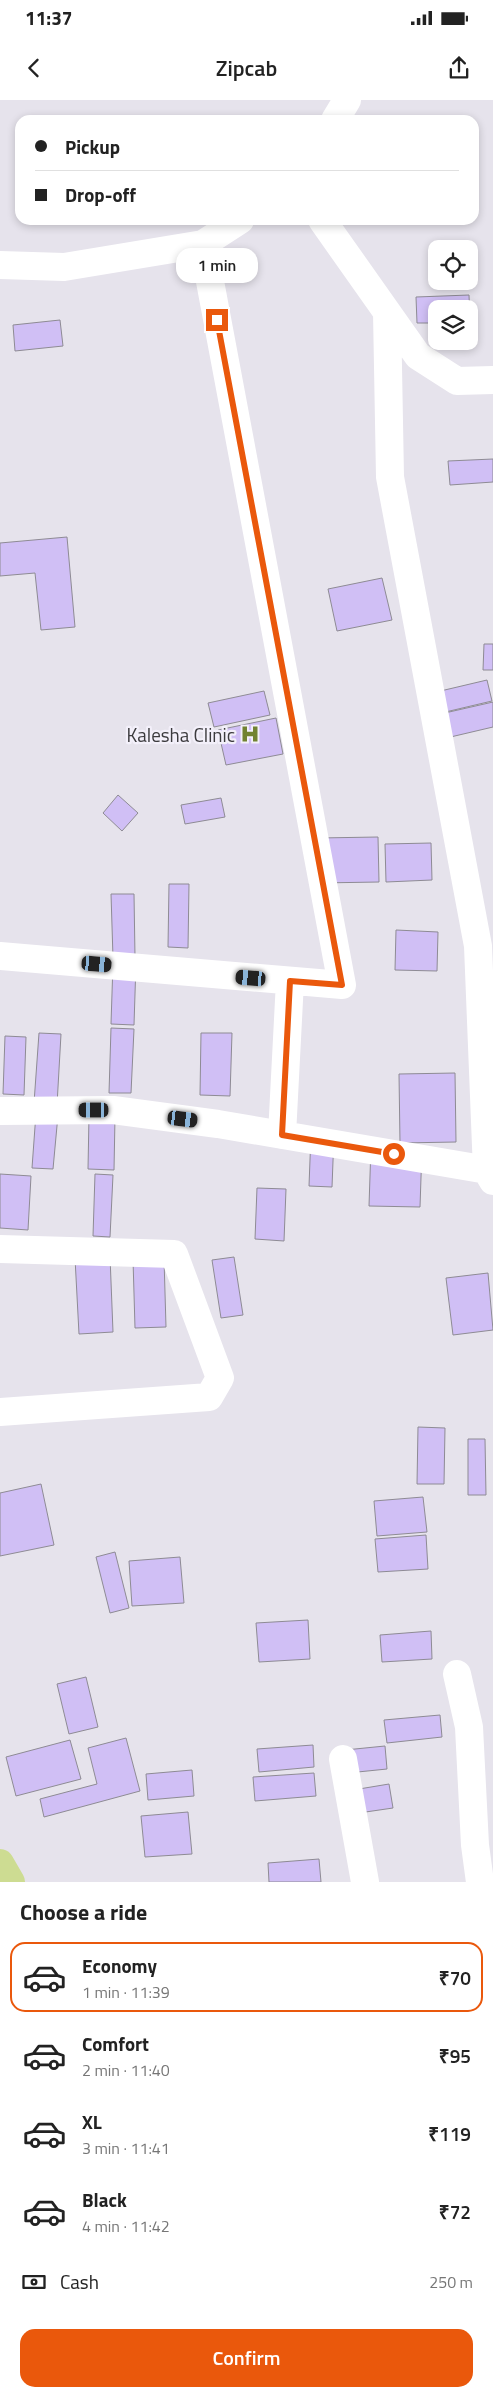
<!DOCTYPE html>
<meta charset="utf-8">
<style>
body{margin:0;font-family:"Titillium Web",sans-serif;background:#f2f2f2;color:#222;height:100vh;display:flex;flex-direction:column;font-size:19px;white-space:nowrap}
*{box-sizing:border-box;margin:0}
p{font-size:16px;color:#767676}
.icon{flex:none;width:28px;height:28px;fill:none;stroke:currentColor;stroke-width:2;stroke-linecap:round;stroke-linejoin:round}
.map{position:relative;height:1782px;overflow:hidden}
.drawer{display:flex;flex-direction:column;background:#fff;flex:1}
.drawer>*{flex:none}
.top-card{position:absolute;left:15px;top:15px;width:464px;height:110px;border-radius:15px;box-shadow:0 2px 8px #0003;display:grid;align-content:center;height:110px;padding:0 20px;background:#fff}
.controls{position:absolute;left:428px;top:140px;display:grid;gap:10px}
.controls a{display:grid;place-items:center;width:50px;height:50px;border-radius:10px;background:#fff;box-shadow:0 2px 8px #0003;font-size:25px}
.end{position:absolute;width:22px;height:22px;margin:-11px;border:6px solid #ea580c;background:#fff;box-shadow:0 0 0 2px #fff}
.from{border-radius:50%}
.bubble{position:absolute;height:35px;border-radius:15px;background:#fff;box-shadow:0 2px 8px #0003;font-size:16px;font-weight:600;line-height:35px;text-align:center}
.car{position:absolute;width:15px;height:30px;margin:-15px -8px;border-radius:6px;box-shadow:0 0 4px 1px #0007;background:linear-gradient(#222 24%,#8ab4d8 0 40%,#222 0 76%,#8ab4d8 0 86%,#222 0)}
.top-card b{display:flex;align-items:center;gap:18px;height:48px;font-size:19px}
.top-card b+b{border-top:1px solid #e0e0e0}
.top-card i{width:12px;height:12px;background:#222}
ul{padding:0;list-style:none}
li{display:flex;align-items:center;gap:15px;height:70px;margin:0 10px 8px;padding:0 10px;border:2px solid transparent;border-radius:15px}
li div{flex:1}
li b{display:block;font-size:19px}
li em{font-style:normal;font-weight:600}
li.on{border-color:#ea580c}
li>.icon{width:45px;height:45px;stroke-width:1.5}
h2{padding:0 20px;font-size:22px;line-height:60px}
.pay{display:flex;align-items:center;gap:12px;height:55px;padding:0 20px;font-size:19px}
.pay p{margin-inline-start:auto}
.primary-button{display:flex;gap:10px;margin-top:auto;padding:10px 20px}
.primary-button a{flex:1;height:58px;border-radius:15px;background:#ea580c;color:#fff;font-size:20px;font-weight:600;line-height:58px;text-align:center}
.status{display:flex;justify-content:space-between;align-items:center;height:35px;padding:0 25px;background:#fff;direction:ltr}
.status svg{height:14px;fill:currentColor}
header{display:flex;justify-content:space-between;align-items:center;height:65px;padding:0 20px;background:#fff;font-size:22px;font-weight:600}
.map>svg:first-child{display:block}
</style>
<div class="status"><b>11:37</b><svg viewBox="0 0 49 12"><path d="M0 12V9h3v3zM5 12V6h3v6zM10 12V3h3v9zM15 12V0h3v12zM26 1h20v11H26zM47 4h2v5h-2z"/></svg></div>
<header><svg class="icon" aria-label="back" viewBox="0 0 24 24"><path d="M15 5l-7 7 7 7"/></svg>Zipcab<svg class="icon" aria-label="share" viewBox="0 0 24 24"><path d="M12 15V3M7 8l5-5 5 5M5 13v7h14v-7"/></svg></header>
<div class="map">
<svg width="493" height="1782" viewBox="0 0 493 1782">
<rect width="100%" height="100%" fill="#e6e3ec"/>
<path fill="#d0bff5" stroke="#8e8b94" d="M469 195 470 222 469 209H436V223H417L416 197Z
M60 220 63 246 15 251 13 225Z
M493 359V382L450 385 448 361Z
M67 437 75 527 41 530 35 473 0 476V443Z
M382 478 392 520 337 531 328 489Z
M484 544H493V570H483Z
M487 580 492 601 437 614 432 593Z
M264 591 270 615 214 627 208 603Z
M493 602V627L442 639 436 615Z
M276 618 283 654 226 665 218 630Z
M118 695 138 713 122 731 103 713Z
M221 698 225 717 185 724 181 705Z
M378 737 379 782 319 783 318 738Z
M431 743 432 780 386 782 385 744Z
M169 784H189L188 848 168 847Z
M111 794H134L135 857 113 858Z
M396 830 438 832 437 871 395 870Z
M113 863H136L134 925 111 924Z
M111 928 134 929 131 993H109Z
M39 933 61 934 57 1005 34 1003Z
M201 933H232L230 996 200 995Z
M5 936 26 937 24 995 3 994Z
M455 973 456 1042 400 1043 399 974Z
M36 1013 58 1015 53 1069 32 1068Z
M89 1016 115 1017 114 1070 88 1069Z
M311 1034 334 1035 332 1087 309 1086Z
M371 1046 422 1048 420 1107 369 1106Z
M0 1074 31 1076 28 1130 0 1128Z
M95 1074 113 1075 110 1137 93 1136Z
M257 1088 286 1089 284 1141 255 1139Z
M110 1156 113 1232 79 1234 75 1158Z
M234 1157 243 1215 221 1218 212 1160Z
M164 1158 166 1227 135 1228 133 1159Z
M488 1173 493 1230 453 1235 446 1178Z
M418 1327 445 1328 444 1384H417Z
M468 1339H485L486 1395H468Z
M41 1384 54 1445 0 1456V1393Z
M423 1397 427 1432 377 1436 374 1401Z
M426 1435 428 1469 378 1472 375 1439Z
M115 1452 129 1508 110 1513 96 1457Z
M180 1457 184 1503 132 1506 129 1461Z
M308 1520 310 1559 259 1562 256 1523Z
M431 1531 432 1559 382 1562 380 1535Z
M86 1577 98 1627 69 1634 57 1584Z
M440 1615 442 1637 387 1643 384 1620Z
M126 1638 140 1691 44 1717 40 1699 97 1684 88 1648Z
M70 1640 81 1679 16 1696 6 1657Z
M313 1645 314 1667 259 1672 257 1649Z
M385 1646 387 1669 338 1674 335 1651Z
M192 1670 194 1696 148 1700 146 1674Z
M314 1673 316 1696 255 1701 253 1677Z
M389 1684 393 1708 345 1715 341 1692Z
M188 1712 192 1754 145 1757 141 1716Z
M319 1759 321 1782H269L268 1763Z"/>
<g fill="none" stroke-linecap="round" stroke-linejoin="round">
<path stroke="#fff" stroke-width="28" d="M335 20 347 0
M322 120 418 256 457 281 493 280
M0 165 64 167 203 144 240 120
M387 212 390 377 478 846 487 1071 493 1081
M0 856 342 885 203 144
M0 1011 113 1010 218 1024 493 1071
M282 1035 290 881
M0 1149 174 1154 220 1278 209 1297 0 1312
M457 1574 469 1627 475 1745 480 1782
M343 1659 365 1782"/>
<path stroke="#cddc92" stroke-width="28" d="M0 1763 11 1782"/>
</g>
<g fill="none" stroke-linecap="round" stroke-linejoin="round">
<path stroke="#ea580c" stroke-width="6" d="M217 220 342 885 290 881 282 1035 394 1054"/>
</g>
<defs>
<g id="hospital-bare" transform="scale(1.5)"><path d="M-5-5h3v3.5h4V-5h3V5h-3V1.5h-4V5h-3Z" fill="#718231" stroke="#f3f0fa" stroke-width="2.5" paint-order="stroke"/></g>
</defs>
<g fill-rule="evenodd">
<use href="#hospital-bare" x="250" y="634"/>
</g>
<g text-anchor="middle" dominant-baseline="central" stroke-width="4.5" stroke-linejoin="round" paint-order="stroke">
<g font-size="19" fill="#3c3b3e" stroke="#f3f0fa" text-anchor="end">
<text x="235" y="634">Kalesha Clinic</text>
</g>
</g>
</svg>
<div class="controls">
<a><svg class="icon" aria-label="locate" viewBox="0 0 24 24"><circle cx="12" cy="12" r="6"/><path d="M12 2v4M12 18v4M2 12h4M18 12h4"/></svg></a>
<a><svg class="icon" aria-label="layers" viewBox="0 0 24 24"><path d="M12 4l9 5-9 5-9-5zM3 14l9 5 9-5"/></svg></a>
</div>
<i class="end from" style="left:394px;top:1054px"></i>
<i class="end" style="left:217px;top:220px"></i>
<div class="bubble" style="left:176px;top:148px;width:82px">1 min</div>
<i class="car" style="left:97px;top:864px;rotate:95deg"></i>
<i class="car" style="left:251px;top:878px;rotate:275deg"></i>
<i class="car" style="left:94px;top:1010px;rotate:270deg"></i>
<i class="car" style="left:183px;top:1019px;rotate:97deg"></i>
<div class="top-card">
<b><i class="from"></i>Pickup</b>
<b><i></i>Drop-off</b>
</div>
</div>
<section class="drawer">
<h2>Choose a ride</h2>
<ul>
<li class="on"><svg class="icon" aria-label="car" viewBox="0 0 24 24"><path d="M5 17H2v-5l4-1 3-4h7l3 4 3 1v5h-3M9 17h6M6 11h13"/><circle cx="7" cy="17" r="2"/><circle cx="17" cy="17" r="2"/></svg><div><b>Economy</b><p>1 min · 11:39</p></div><em>₹70</em></li>
<li><svg class="icon" aria-label="car" viewBox="0 0 24 24"><path d="M5 17H2v-5l4-1 3-4h7l3 4 3 1v5h-3M9 17h6M6 11h13"/><circle cx="7" cy="17" r="2"/><circle cx="17" cy="17" r="2"/></svg><div><b>Comfort</b><p>2 min · 11:40</p></div><em>₹95</em></li>
<li><svg class="icon" aria-label="car" viewBox="0 0 24 24"><path d="M5 17H2v-5l4-1 3-4h7l3 4 3 1v5h-3M9 17h6M6 11h13"/><circle cx="7" cy="17" r="2"/><circle cx="17" cy="17" r="2"/></svg><div><b>XL</b><p>3 min · 11:41</p></div><em>₹119</em></li>
<li><svg class="icon" aria-label="car" viewBox="0 0 24 24"><path d="M5 17H2v-5l4-1 3-4h7l3 4 3 1v5h-3M9 17h6M6 11h13"/><circle cx="7" cy="17" r="2"/><circle cx="17" cy="17" r="2"/></svg><div><b>Black</b><p>4 min · 11:42</p></div><em>₹72</em></li>
</ul>
<div class="pay"><svg class="icon" aria-label="cash" viewBox="0 0 24 24"><path d="M3 7h18v10H3z"/><circle cx="12" cy="12" r="2"/></svg>Cash<p>250 m</p></div>
<div class="primary-button"><a>Confirm</a></div>
</section>
